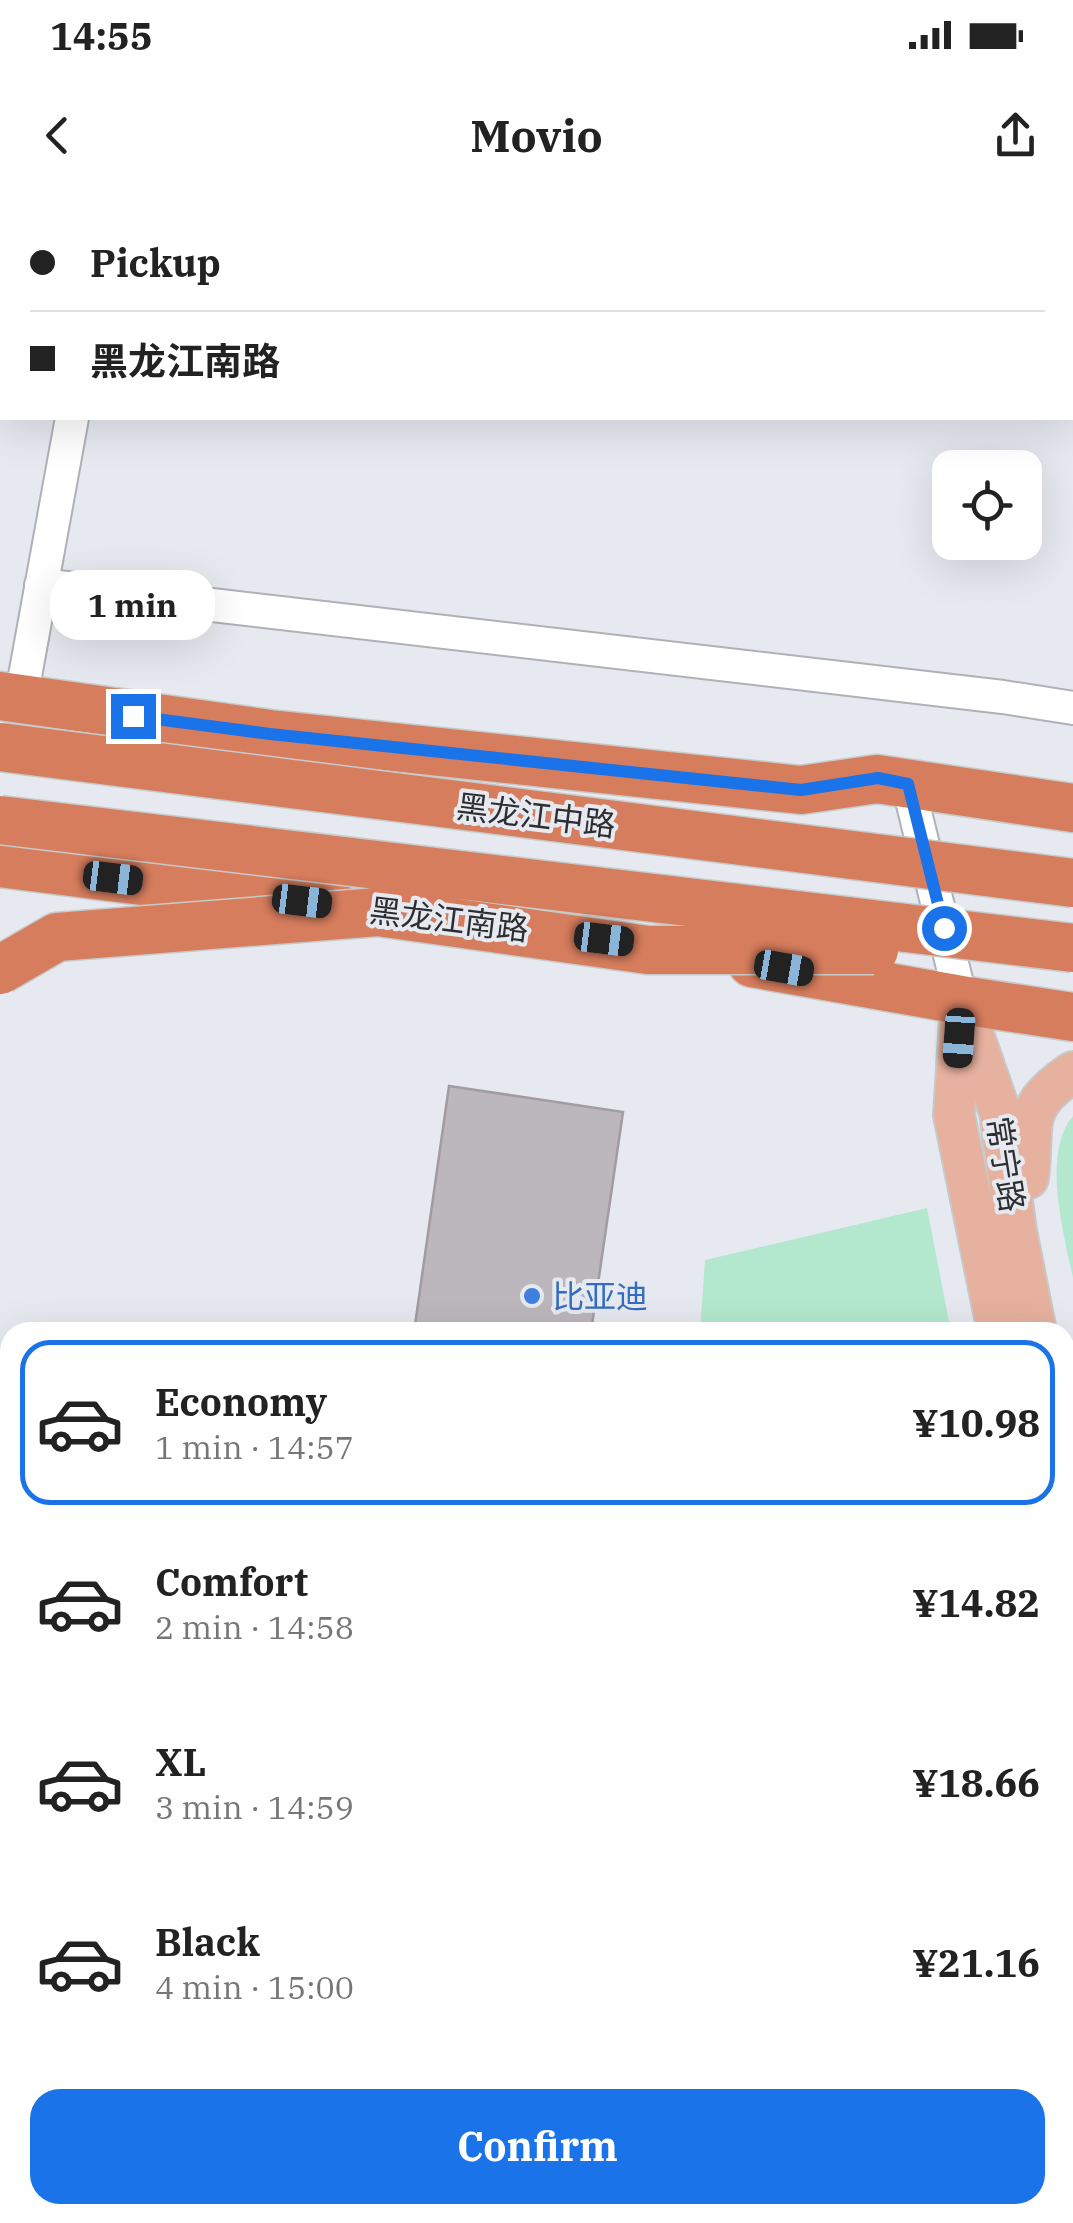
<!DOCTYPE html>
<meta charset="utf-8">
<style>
body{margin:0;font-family:"IBM Plex Serif","Noto Sans SC",serif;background:#f6f6f6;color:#222;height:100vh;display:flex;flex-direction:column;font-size:38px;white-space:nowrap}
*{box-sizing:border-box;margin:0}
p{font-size:32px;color:#767676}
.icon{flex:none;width:55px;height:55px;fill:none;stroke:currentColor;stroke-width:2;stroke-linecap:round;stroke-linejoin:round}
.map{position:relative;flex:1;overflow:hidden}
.sheet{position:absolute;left:0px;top:1122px;width:1075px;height:902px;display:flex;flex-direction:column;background:#fff;border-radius:30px 30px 0 0;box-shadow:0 10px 40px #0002}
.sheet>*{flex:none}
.banner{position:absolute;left:0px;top:0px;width:1075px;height:220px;box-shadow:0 10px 40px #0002;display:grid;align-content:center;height:220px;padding:0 30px;background:#fff}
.fabs{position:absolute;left:932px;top:250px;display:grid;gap:20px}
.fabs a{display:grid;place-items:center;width:110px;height:110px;border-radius:20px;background:#fff;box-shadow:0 10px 40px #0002;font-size:50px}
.end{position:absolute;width:45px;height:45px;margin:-22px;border:12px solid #1a73e8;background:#fff;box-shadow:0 0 0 5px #fff}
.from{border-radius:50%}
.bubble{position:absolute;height:70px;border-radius:30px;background:#fff;box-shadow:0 10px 40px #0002;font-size:32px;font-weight:700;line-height:70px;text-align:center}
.car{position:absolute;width:30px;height:60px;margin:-30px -15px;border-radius:12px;box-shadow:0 0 8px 2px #0007;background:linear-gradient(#222 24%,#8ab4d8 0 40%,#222 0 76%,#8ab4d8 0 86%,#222 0)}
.banner b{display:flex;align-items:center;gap:35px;height:95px;font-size:38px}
.banner b+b{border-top:2px solid #e0e0e0}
.banner i{width:25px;height:25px;background:#222}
ul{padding:18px 0 0;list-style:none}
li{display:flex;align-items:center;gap:30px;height:165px;margin:0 20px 15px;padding:0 10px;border:5px solid transparent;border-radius:30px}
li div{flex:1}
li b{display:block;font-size:38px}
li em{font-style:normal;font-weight:700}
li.active{border-color:#1a73e8}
li>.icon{width:90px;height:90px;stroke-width:1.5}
.cta{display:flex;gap:20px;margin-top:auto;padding:20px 30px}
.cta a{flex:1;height:115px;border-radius:30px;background:#1a73e8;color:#fff;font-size:40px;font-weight:700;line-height:115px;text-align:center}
.status{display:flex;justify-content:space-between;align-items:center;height:70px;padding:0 50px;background:#fff;direction:ltr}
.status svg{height:28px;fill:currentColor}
header{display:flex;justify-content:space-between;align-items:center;height:130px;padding:0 30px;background:#fff;font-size:45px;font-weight:700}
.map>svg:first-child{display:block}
</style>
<div class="status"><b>14:55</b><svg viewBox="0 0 49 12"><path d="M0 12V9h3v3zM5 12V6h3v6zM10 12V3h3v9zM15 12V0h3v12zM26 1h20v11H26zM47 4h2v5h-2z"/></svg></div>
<header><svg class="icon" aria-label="back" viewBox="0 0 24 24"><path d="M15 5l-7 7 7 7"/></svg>Movio<svg class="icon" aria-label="share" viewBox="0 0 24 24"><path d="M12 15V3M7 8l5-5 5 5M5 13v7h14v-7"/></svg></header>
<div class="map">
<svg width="1073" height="2023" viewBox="0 0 1073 2023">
<rect width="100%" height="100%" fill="#e7e9f0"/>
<path fill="#b4e8ce" d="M729 0H889L888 2H746Z
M1073 916V1078C1064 1034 1041 953 1073 916Z
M927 1008 951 1132H700L705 1060Z
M598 2015H949L951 2023H604Z"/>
<path fill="#74d3db" d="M0 1572 10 1578V1974L0 1964Z
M54 2015H533L537 2023H63Z"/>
<path fill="#bcb7bd" stroke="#a09ca1" stroke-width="2.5" d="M449 886 623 912 591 1132H414Z"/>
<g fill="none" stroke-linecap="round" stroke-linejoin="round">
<g stroke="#afb1b7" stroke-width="36">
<path id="minor" d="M451 0 468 2
M65 2 68 0
M111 2 112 0
M0 61 2 59
M41 385 1003 497 1073 508
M21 498 72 218
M908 584 961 800
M0 1461 10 1470
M1065 1750 1073 1748
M626 2015 632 2023"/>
</g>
<g stroke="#c8c9c9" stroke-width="44">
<path id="major" d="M961 800 1000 912 1016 1031 1036 1132
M960 819 954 915 998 1132
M1028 978C1035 923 1019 908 1073 872
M1065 1280 1073 1321
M1065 1459 1073 1499"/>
</g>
<g stroke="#c8c9c9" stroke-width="51">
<path id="highway" d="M0 496 270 534 801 590 877 579 1073 608
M0 663 334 705
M752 763 961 800 1073 817
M0 1620 10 1635
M0 1723 10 1738
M0 1861 10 1876
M105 2015 111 2023
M197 2015 202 2023"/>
</g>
<path stroke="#919297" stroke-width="6" stroke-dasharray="8 5" stroke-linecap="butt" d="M404 2023 406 2015"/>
<use href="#minor" stroke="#fff" stroke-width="32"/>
<use href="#major" stroke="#e6b19e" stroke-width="40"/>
<use href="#highway" stroke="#d67d5d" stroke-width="48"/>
<g stroke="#c8c9c9" stroke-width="51" stroke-linecap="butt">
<path id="highway-bridge" d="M0 547 1073 683
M0 620 1073 748
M0 770 57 737 378 712 648 750H874"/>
</g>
<use href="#highway-bridge" stroke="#d67d5d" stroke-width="48"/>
</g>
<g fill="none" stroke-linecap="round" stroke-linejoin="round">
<path stroke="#1a73e8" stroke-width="12" d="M133 516 270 534 801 590 878 578 908 584 944 728"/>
</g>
<circle fill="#3f7fe0" stroke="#e7e9f0" stroke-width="4" cx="532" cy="1096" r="10"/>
<g text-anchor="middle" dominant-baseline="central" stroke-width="8" stroke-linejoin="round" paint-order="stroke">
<g font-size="32" fill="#2d2e30" stroke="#e7e9f0">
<text transform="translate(536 615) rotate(7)">黑龙江中路</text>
<text transform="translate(449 719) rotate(7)">黑龙江南路</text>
<text transform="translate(1006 964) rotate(81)">常宁路</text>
</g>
<g font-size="32" fill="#366cbe" stroke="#e7e9f0" text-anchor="start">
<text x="552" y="1096">比亚迪</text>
</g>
</g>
</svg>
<div class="fabs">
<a><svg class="icon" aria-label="locate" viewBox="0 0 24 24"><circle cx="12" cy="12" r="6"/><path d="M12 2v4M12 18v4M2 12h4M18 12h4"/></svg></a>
</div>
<i class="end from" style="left:944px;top:728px"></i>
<i class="end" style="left:133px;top:516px"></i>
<div class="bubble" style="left:50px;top:370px;width:165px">1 min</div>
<i class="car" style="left:113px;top:678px;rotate:97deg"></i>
<i class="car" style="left:302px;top:701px;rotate:97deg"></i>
<i class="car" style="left:604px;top:739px;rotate:97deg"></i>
<i class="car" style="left:784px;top:768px;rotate:100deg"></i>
<i class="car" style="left:959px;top:838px;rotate:184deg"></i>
<div class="banner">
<b><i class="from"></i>Pickup</b>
<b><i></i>黑龙江南路</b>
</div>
<section class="sheet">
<ul>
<li class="active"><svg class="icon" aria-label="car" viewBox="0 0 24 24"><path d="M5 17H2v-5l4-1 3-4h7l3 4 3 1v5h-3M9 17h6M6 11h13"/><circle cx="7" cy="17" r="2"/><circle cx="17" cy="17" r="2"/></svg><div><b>Economy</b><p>1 min · 14:57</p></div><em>¥10.98</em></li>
<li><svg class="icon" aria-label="car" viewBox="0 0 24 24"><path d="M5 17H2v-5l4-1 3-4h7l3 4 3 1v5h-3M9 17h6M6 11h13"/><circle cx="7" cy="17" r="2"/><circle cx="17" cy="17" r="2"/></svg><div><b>Comfort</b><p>2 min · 14:58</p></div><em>¥14.82</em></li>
<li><svg class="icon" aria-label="car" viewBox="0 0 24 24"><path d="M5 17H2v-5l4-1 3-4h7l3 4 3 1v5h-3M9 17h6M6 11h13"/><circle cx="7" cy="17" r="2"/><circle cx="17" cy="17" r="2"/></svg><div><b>XL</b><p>3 min · 14:59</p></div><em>¥18.66</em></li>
<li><svg class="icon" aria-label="car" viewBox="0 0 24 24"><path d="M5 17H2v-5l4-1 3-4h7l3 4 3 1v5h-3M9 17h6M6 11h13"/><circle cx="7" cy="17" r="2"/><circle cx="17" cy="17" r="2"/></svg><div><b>Black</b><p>4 min · 15:00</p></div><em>¥21.16</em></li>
</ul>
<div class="cta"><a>Confirm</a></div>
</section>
</div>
